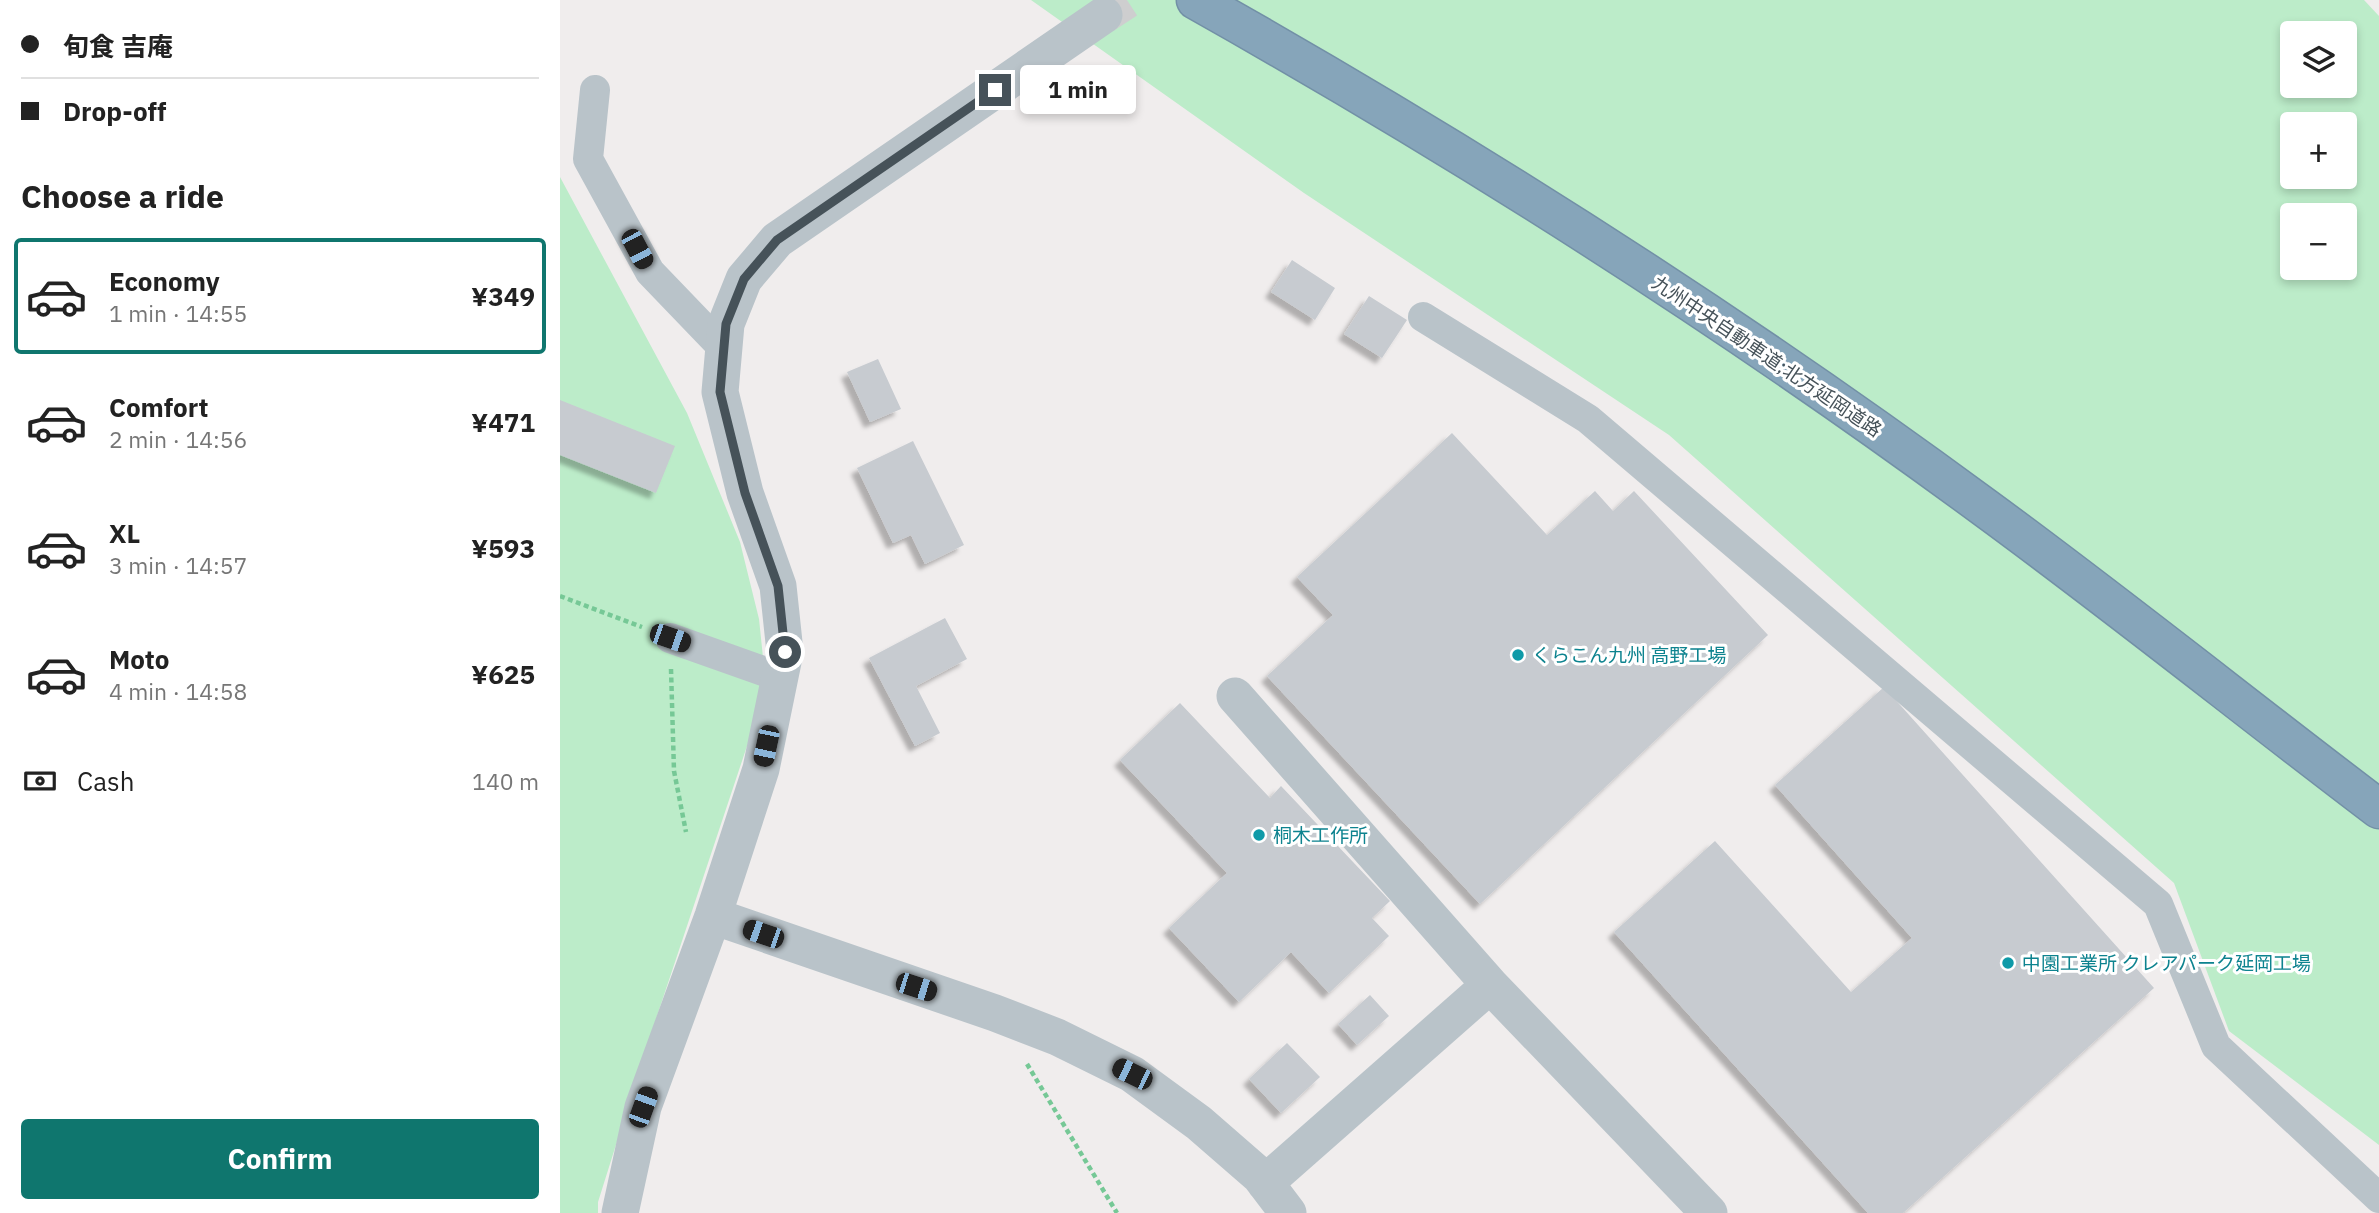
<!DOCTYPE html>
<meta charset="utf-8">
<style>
body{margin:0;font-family:"IBM Plex Sans","Noto Sans JP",sans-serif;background:#f2f2f2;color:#222;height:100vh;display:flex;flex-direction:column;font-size:26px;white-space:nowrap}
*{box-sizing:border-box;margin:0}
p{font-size:23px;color:#767676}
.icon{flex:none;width:38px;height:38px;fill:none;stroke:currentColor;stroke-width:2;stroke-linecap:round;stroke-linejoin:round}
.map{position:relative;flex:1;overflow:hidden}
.sheet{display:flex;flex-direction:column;background:#fff;width:560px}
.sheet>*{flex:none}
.guide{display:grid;align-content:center;height:154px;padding:0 21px;background:#fff}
.buttons{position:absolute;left:1720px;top:21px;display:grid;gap:14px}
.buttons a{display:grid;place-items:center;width:77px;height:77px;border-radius:7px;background:#fff;box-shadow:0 4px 10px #0003;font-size:35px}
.end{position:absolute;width:32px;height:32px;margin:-16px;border:9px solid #465259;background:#fff;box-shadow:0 0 0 4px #fff}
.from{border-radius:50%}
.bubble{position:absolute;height:49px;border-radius:7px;background:#fff;box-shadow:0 4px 10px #0003;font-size:23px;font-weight:800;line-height:49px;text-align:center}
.car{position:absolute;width:21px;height:42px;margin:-21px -10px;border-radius:9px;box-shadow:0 0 5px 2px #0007;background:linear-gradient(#222 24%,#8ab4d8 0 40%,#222 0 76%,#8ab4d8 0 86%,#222 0)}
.guide b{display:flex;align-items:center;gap:24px;height:66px;font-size:26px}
.guide b+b{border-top:2px solid #e0e0e0}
.guide i{width:18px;height:18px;background:#222}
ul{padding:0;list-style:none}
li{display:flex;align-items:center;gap:21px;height:116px;margin:0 14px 10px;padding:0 7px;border:4px solid transparent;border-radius:7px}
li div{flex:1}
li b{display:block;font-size:26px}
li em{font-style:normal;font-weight:800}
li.on{border-color:#0f766e}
li>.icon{width:63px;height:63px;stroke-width:1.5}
h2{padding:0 21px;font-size:32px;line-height:84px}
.pay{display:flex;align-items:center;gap:18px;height:77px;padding:0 21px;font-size:26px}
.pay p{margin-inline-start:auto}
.primary-button{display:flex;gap:14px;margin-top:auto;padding:14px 21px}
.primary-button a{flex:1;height:80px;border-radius:7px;background:#0f766e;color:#fff;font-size:28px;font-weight:800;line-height:80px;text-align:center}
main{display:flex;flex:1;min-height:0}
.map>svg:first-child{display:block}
</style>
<main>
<section class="sheet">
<div class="guide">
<b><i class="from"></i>旬食 吉庵</b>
<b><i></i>Drop-off</b>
</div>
<h2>Choose a ride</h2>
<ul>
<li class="on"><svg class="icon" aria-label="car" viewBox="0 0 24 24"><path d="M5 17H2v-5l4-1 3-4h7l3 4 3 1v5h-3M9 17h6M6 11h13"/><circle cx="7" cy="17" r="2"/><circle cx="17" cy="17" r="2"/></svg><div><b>Economy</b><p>1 min · 14:55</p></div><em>¥349</em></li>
<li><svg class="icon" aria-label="car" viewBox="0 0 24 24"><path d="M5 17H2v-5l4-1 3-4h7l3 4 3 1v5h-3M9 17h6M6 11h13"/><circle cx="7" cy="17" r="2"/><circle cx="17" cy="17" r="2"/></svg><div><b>Comfort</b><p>2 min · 14:56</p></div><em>¥471</em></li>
<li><svg class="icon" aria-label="car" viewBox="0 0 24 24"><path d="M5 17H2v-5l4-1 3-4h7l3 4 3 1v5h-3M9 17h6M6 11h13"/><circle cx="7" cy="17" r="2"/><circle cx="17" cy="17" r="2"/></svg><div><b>XL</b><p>3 min · 14:57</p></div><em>¥593</em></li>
<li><svg class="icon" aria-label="car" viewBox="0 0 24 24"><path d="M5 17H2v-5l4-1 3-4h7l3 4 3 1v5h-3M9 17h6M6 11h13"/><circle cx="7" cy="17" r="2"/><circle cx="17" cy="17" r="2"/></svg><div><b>Moto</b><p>4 min · 14:58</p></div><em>¥625</em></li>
</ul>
<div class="pay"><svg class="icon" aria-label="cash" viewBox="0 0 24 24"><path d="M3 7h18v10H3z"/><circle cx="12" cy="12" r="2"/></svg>Cash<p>140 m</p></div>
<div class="primary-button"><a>Confirm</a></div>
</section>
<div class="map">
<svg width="1819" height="1213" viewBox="0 0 1819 1213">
<defs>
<filter id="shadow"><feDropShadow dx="-6" dy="6" stdDeviation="2" flood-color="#0004"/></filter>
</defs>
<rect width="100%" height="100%" fill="#f0eded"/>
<path fill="#bcecc9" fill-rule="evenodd" d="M471 0H1804L1819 16V1145L1669 1031 1614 883 1109 435 744 193ZM1732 33H1785V86H1732ZM1732 124H1785V177H1732ZM1732 215H1785V268H1732Z
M0 177 127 413 180 542 199 619 204 667 189 740 87 1046 38 1202V1213H0Z"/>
<path fill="#c7cbd0" filter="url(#shadow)" d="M732 260 775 288 755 320 711 292Z
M809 296 847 320 822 358 784 334Z
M318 359 341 409 310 422 287 372Z
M0 400 115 446 96 493 0 455Z
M892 433 987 535 1035 491 1053 511 1074 491 1208 635 920 904 707 676 773 615 737 577Z
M353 441 404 545 365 564 351 535 333 543 297 468Z
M385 618 407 659 356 686 380 733 355 746 309 658Z
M1324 687 1594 988 1343 1213H1308L1054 932 1155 841 1291 992 1352 938 1215 785Z
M620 703 710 798 721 786 830 901 812 918 829 936 769 993 731 952 679 1002 609 928 667 873 560 760Z
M810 995 829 1016 797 1045 778 1024Z
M727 1043 760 1077 721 1113 689 1079Z"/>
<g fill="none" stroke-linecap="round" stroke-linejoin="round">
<path stroke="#cececf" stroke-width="37" stroke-dasharray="37 18" stroke-linecap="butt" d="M544 15 567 0"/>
<g stroke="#7290a6" stroke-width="41">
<path id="motorway" d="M636 0C908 153 1173 322 1424 507 1558 605 1687 709 1819 809"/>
</g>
<path stroke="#76c896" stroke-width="4.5" stroke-dasharray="5 3.5" stroke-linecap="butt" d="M0 596 82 627
M111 669 114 771 126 832
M467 1064 557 1213"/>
<path stroke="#b9c3c9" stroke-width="30" d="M35 90 28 159 90 272 164 349
M863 317 1028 419 1598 904 1656 1046 1819 1198
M110 638 220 677"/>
<path stroke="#b9c3c9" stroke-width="37" d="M675 696 930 985 1149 1213
M153 916 435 1013 497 1037 572 1074 639 1123 700 1176 728 1213
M705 1183 930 985
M60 1213 83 1107 153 916 201 769 225 652 218 586 185 493 160 392 166 324 184 279 217 240 544 15"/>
<use href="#motorway" stroke="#86a5ba" stroke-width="38"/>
</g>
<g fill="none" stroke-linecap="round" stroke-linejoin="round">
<path stroke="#465259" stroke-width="9" d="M225 652 218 586 185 493 160 392 166 324 184 279 217 240 435 90"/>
</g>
<g fill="#0f9aa8" stroke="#fff" stroke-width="2.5">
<circle cx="958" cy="655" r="7"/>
<circle cx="699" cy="835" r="7"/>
<circle cx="1448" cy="963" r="7"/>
</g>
<g text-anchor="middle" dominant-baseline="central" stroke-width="6" stroke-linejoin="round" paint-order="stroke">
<g font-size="19" fill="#465259" stroke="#fff">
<text transform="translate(1207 356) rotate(34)">九州中央自動車道;北方延岡道路</text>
</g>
<g font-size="19" fill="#0d838f" stroke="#fff" text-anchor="start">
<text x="972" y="655">くらこん九州 高野工場</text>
<text x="713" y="835">桐木工作所</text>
<text x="1462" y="963">中園工業所 クレアパーク延岡工場</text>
</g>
</g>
</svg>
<div class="buttons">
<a><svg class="icon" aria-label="layers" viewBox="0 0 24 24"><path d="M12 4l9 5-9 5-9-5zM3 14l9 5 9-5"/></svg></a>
<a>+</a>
<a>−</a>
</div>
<i class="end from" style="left:225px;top:652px"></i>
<i class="end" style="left:435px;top:90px"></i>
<div class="bubble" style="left:460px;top:65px;width:116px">1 min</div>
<i class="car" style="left:77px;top:249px;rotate:152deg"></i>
<i class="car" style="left:110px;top:638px;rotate:109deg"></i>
<i class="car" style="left:206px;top:746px;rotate:192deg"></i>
<i class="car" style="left:203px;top:934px;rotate:289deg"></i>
<i class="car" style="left:356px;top:987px;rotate:108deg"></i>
<i class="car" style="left:572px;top:1074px;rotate:296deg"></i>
<i class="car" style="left:83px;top:1107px;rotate:20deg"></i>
</div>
</main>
